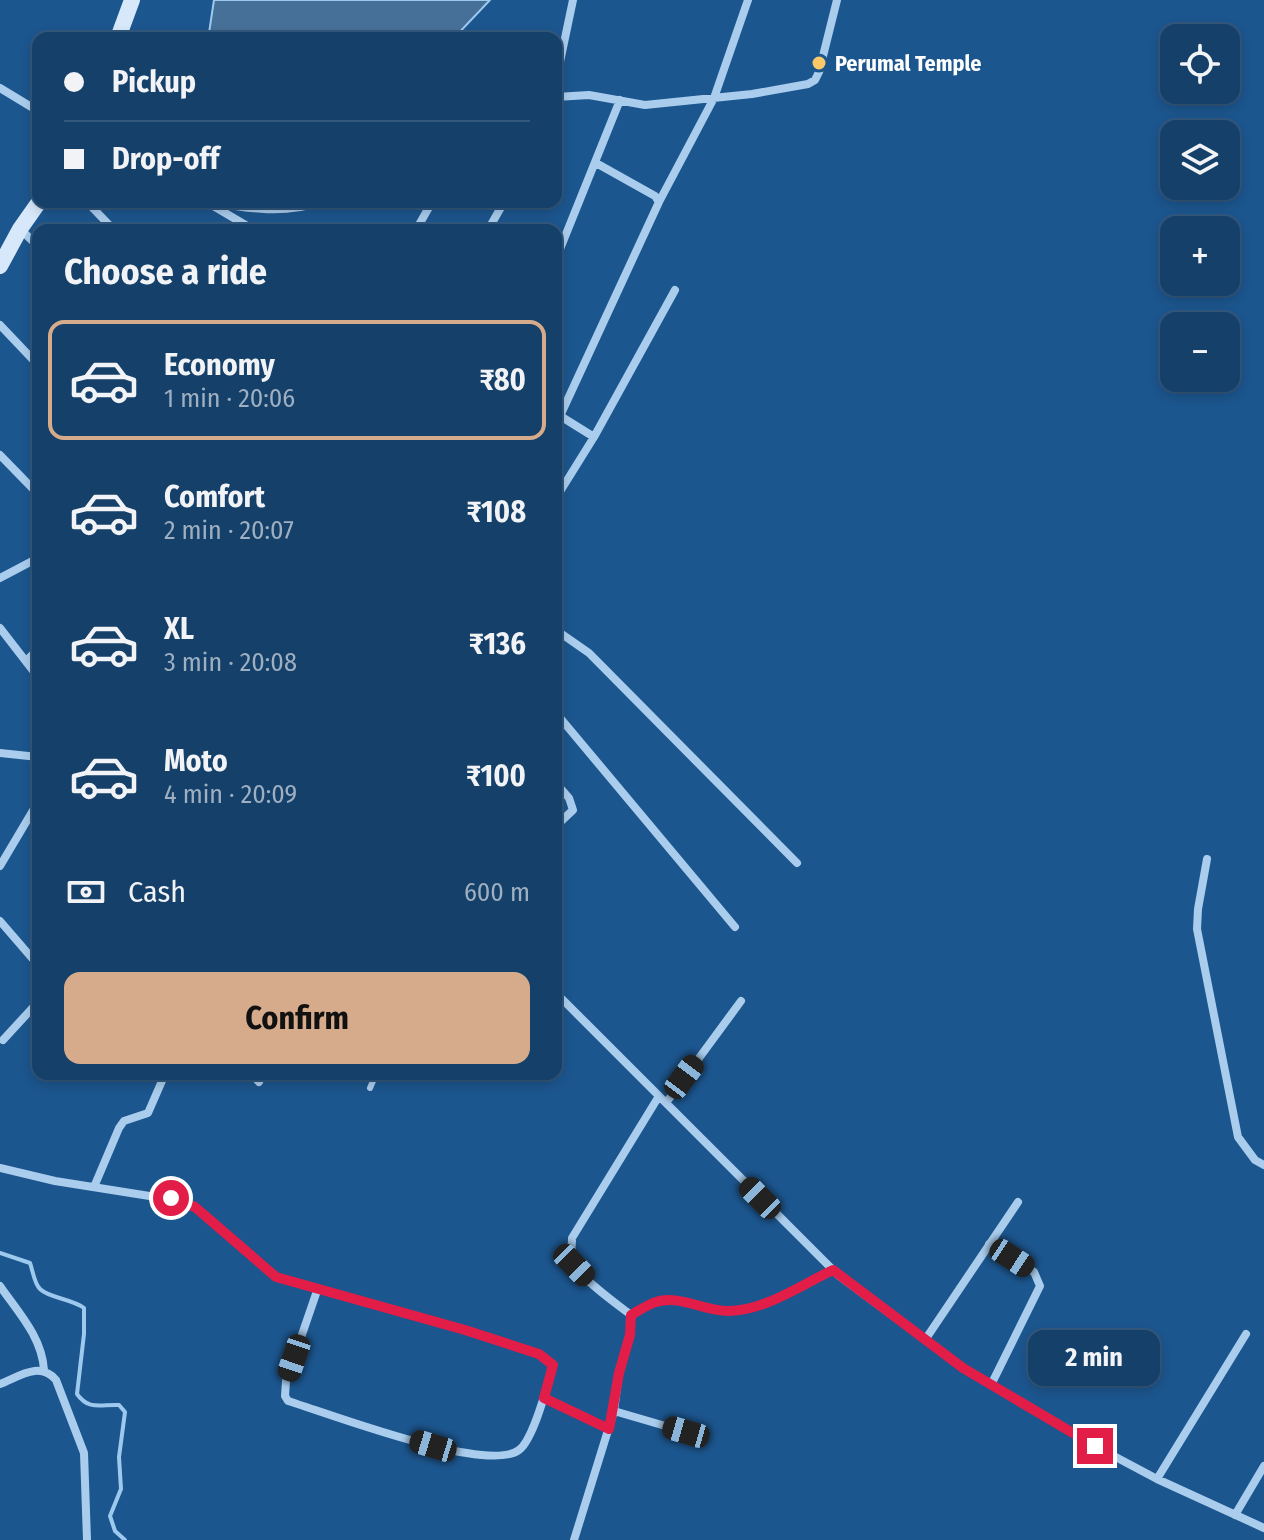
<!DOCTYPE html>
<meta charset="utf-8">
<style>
body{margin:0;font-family:"Fira Sans Condensed",sans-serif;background:#1e4770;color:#f1f3f6;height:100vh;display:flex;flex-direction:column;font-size:30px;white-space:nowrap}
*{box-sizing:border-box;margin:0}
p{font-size:26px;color:#9dafc1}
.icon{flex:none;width:44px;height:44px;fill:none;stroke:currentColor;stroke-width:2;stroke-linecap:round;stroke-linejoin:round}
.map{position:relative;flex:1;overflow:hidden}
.drawer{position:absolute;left:32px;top:224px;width:530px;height:856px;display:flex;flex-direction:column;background:#15406a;border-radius:16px;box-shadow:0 4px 12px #0003,0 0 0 2px #34597e}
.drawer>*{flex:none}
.guide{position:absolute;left:32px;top:32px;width:530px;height:176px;border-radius:16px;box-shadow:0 4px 12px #0003,0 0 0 2px #34597e;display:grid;align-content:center;height:176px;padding:0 32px;background:#15406a}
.tools{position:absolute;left:1160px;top:24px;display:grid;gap:16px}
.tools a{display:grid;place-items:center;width:80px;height:80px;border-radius:16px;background:#15406a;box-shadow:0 4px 12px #0003,0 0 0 2px #34597e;font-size:40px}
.end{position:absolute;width:36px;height:36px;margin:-18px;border:10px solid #e11d48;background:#fff;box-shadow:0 0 0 4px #fff}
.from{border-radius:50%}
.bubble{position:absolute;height:56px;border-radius:16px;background:#15406a;box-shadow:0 4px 12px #0003,0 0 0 2px #34597e;font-size:26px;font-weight:700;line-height:56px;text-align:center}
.car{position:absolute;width:24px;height:48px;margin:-24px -12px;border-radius:10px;box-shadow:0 0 6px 2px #0007;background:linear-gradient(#222 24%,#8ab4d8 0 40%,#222 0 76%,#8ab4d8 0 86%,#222 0)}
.guide b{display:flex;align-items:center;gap:28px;height:76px;font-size:30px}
.guide b+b{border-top:2px solid #34597e}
.guide i{width:20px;height:20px;background:#f1f3f6}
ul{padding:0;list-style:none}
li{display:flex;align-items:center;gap:24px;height:120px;margin:0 16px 12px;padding:0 16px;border:4px solid transparent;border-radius:16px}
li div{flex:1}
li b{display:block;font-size:30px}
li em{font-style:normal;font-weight:700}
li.selected{border-color:#d6ab8b}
li>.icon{width:72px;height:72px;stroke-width:1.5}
h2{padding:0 32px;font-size:36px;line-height:96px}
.pay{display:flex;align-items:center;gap:20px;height:88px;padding:0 32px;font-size:30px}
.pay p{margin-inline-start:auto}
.primary-button{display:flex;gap:16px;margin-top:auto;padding:16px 32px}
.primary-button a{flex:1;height:92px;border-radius:16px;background:#d6ab8b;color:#111;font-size:32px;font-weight:700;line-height:92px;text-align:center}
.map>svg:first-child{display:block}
</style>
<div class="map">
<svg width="1264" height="1540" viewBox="0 0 1264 1540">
<rect width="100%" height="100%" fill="#1c568e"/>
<path fill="#477098" stroke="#9ec9ef" stroke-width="2" d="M214 0H490L454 38H202L209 33Z"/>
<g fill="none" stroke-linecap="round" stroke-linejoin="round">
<path stroke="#9ec9ef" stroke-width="4" d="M0 1253 30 1263C33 1271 34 1283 40 1289 49 1298 72 1299 84 1308V1334L77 1394C89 1411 101 1404 119 1405L125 1412 119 1457 121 1489 110 1516 115 1531 125 1540"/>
<path stroke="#aacded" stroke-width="6" d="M370 1088 376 1074"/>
<path stroke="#aacded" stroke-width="8" d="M556 81 573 0
M0 88 38 111
M556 97 589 95 645 105 752 94 808 84 815 80 819 72 837 0
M87 202 114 230
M209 202C246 208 284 215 320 202
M659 202 714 98 748 0
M210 204 254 230
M20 229 38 246
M416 230 432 202
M488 230 504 202
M556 259 620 100
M0 325 38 365
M560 416 659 202 655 196 596 163
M594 437 675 290
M0 455 38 494
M556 498 594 437 557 414
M0 578 38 558
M0 628 38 677
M556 630 589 653 797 863
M26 661 38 649
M556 713 735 927
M0 753 38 757
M556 783 569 798 573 810 556 826
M1207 859 1198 909 1197 929 1238 1137 1255 1160 1264 1165
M0 866 38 802
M0 921 38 965
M556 993 838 1275 963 1368 1095 1446 1157 1479 1264 1528
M3 1040 38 1002
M252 1074 259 1082
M666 1103 741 1001
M0 1168 55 1181 181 1201 195 1207 276 1277 465 1330 539 1354 553 1365C548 1383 534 1439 519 1450 487 1474 330 1414 288 1401L285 1396 286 1381 318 1288
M94 1187 119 1128 124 1121 148 1113 165 1074
M989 1244 1034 1272 1040 1286 991 1385
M0 1286C18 1312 42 1337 44 1370
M631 1315C638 1311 646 1306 653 1303 677 1293 703 1311 728 1311 764 1311 801 1285 833 1270
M925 1340 1018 1202
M0 1384C20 1376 40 1361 56 1380L84 1453 87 1540
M544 1398 609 1429
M614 1411 686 1432
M1157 1479 1246 1334
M1235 1515 1264 1466
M574 1540 614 1411 619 1373 630 1335 631 1315C618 1305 579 1277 573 1263 570 1255 572 1246 572 1238L659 1096"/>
<path stroke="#d7e8fa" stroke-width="16" d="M118 38 132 0
M0 266 20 229 39 202"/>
</g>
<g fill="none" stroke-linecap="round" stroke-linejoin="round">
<path stroke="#e11d48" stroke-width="10" d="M171 1198 195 1207 276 1277 465 1330 539 1354 553 1365 544 1398 609 1429 619 1373 630 1335 631 1315C638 1311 646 1306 653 1303 677 1293 703 1311 728 1311 764 1311 801 1285 833 1270L963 1368 1095 1446"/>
</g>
<circle fill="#fdc968" stroke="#1c568e" stroke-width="3" cx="819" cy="63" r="8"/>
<g text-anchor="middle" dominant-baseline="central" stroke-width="6" stroke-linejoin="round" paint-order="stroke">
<g font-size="22" font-weight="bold" fill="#fff" stroke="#1c568e" text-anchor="start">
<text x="835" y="63">Perumal Temple</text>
</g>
</g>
</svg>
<div class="tools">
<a><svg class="icon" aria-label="locate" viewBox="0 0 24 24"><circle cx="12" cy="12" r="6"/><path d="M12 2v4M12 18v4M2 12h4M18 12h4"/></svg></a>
<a><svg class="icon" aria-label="layers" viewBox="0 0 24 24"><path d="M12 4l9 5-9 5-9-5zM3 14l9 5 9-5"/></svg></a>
<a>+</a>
<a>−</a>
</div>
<i class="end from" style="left:171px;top:1198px"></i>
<i class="end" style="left:1095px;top:1446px"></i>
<div class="bubble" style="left:1028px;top:1330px;width:132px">2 min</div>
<i class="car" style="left:684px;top:1077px;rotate:37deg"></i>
<i class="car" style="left:760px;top:1198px;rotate:315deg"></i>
<i class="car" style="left:1012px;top:1258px;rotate:123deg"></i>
<i class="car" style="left:574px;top:1265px;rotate:136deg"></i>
<i class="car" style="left:294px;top:1358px;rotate:199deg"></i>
<i class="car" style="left:686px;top:1432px;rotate:286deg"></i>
<i class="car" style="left:433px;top:1446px;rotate:287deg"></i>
<div class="guide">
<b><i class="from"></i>Pickup</b>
<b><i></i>Drop-off</b>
</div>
<section class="drawer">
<h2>Choose a ride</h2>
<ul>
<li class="selected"><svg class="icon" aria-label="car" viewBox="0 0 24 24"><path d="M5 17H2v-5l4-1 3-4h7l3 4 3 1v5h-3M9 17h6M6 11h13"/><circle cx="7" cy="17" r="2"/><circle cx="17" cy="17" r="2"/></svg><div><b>Economy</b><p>1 min · 20:06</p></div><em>₹80</em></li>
<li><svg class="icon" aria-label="car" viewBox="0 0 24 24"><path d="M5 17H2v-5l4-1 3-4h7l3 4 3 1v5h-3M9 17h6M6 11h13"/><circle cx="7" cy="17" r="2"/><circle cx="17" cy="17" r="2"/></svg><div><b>Comfort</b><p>2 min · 20:07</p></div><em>₹108</em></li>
<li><svg class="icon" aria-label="car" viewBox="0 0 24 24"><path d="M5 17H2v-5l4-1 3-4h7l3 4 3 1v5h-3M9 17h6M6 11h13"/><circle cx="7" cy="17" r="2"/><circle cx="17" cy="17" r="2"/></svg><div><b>XL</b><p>3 min · 20:08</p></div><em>₹136</em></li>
<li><svg class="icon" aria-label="car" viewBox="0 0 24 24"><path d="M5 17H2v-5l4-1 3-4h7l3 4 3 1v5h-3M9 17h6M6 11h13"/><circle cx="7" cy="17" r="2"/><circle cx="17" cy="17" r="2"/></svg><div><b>Moto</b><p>4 min · 20:09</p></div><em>₹100</em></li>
</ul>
<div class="pay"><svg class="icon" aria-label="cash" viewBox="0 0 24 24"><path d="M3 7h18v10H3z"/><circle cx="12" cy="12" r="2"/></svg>Cash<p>600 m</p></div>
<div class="primary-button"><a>Confirm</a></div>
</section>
</div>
